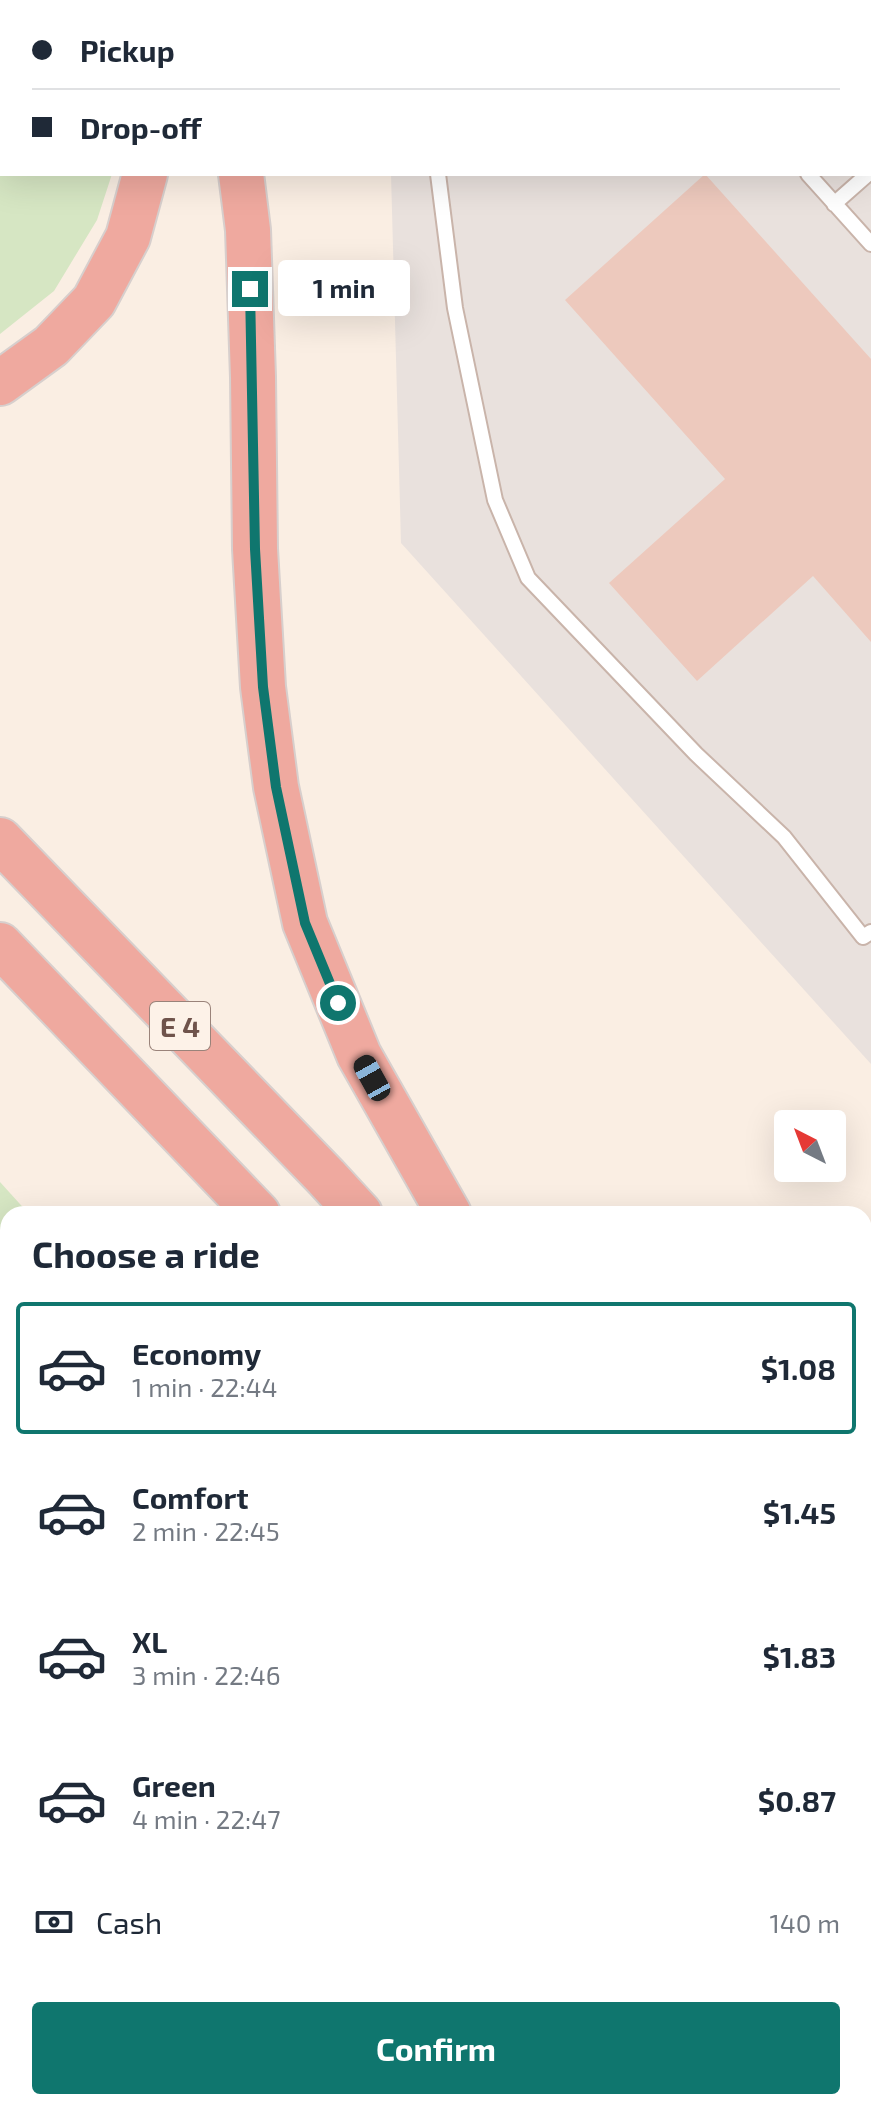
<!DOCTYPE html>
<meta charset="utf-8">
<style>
body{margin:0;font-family:"Exo 2",sans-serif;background:#f6f6f7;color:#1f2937;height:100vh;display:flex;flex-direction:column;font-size:30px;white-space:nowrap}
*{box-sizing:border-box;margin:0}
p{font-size:26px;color:#747a83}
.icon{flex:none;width:44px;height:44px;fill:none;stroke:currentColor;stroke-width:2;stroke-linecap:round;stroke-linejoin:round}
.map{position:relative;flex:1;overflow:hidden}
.panel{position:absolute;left:0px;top:1206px;width:872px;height:904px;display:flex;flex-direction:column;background:#fff;border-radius:24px 24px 0 0;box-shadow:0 8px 32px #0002}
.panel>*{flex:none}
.hud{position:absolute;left:0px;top:0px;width:872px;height:176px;box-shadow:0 8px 32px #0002;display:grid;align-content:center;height:176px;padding:0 32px;background:#fff}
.needle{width:52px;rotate:318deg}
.buttons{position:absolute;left:774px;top:1110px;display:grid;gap:16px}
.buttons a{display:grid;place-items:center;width:72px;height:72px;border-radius:8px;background:#fff;box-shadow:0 8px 32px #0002;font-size:40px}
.end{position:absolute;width:36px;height:36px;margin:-18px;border:10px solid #0f766e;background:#fff;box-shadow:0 0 0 4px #fff}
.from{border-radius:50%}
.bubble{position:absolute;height:56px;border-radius:8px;background:#fff;box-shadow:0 8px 32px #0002;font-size:26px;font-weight:700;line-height:56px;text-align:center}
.car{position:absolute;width:24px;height:48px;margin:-24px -12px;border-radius:10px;box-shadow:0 0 6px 2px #0007;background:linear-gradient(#222 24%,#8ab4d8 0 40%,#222 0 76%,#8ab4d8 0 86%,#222 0)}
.hud b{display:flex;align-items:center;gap:28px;height:76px;font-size:30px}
.hud b+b{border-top:2px solid #e0e1e3}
.hud i{width:20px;height:20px;background:#1f2937}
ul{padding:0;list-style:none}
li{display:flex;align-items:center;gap:24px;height:132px;margin:0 16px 12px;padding:0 16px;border:4px solid transparent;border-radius:8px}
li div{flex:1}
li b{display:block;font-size:30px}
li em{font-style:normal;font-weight:700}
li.active{border-color:#0f766e}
li>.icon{width:72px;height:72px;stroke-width:1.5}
h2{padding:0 32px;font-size:36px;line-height:96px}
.pay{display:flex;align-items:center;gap:20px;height:88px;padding:0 32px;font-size:30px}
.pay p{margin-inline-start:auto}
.button{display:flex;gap:16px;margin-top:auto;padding:16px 32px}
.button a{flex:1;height:92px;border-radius:8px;background:#0f766e;color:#fff;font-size:32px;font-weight:700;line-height:92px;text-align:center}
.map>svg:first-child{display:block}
</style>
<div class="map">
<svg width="871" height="2110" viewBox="0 0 871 2110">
<rect width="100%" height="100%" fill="#faeee3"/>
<path fill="#e9e1dd" d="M387 0H871V1064L401 543 391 174H870V2H387Z"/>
<path fill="#d6e6c3" d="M0 0H51L52 2H2V174H112L97 220 54 291 0 334Z
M0 1182 29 1214H8V1599L0 1590Z
M3 1868 8 1871V2008L0 1976V1869Z
M55 2102H229L237 2110H59Z
M451 2102H827L834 2110H458Z"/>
<path fill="#edc9bd" d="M705 174 871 359V642L813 576 697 681 609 583 725 479 565 300Z"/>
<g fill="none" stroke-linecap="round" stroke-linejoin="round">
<g stroke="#c9b4aa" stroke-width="18">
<path id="lane" d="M426 0V2
M653 0 655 2
M828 0 830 2
M870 44 871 45
M438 174 455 308 495 500 528 578 696 754 784 837 863 937 871 932
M808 174 871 244
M834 204 868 174"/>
</g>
<g stroke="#c9b4aa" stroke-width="32">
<path id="street" d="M0 1773 8 1768
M0 2091 8 2101"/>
</g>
<g stroke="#ceb6ab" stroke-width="42">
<path id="secondary" d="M0 1725 8 1734
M0 1800 8 1808
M280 2102 288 2110
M343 2102 351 2110"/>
</g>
<g stroke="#d7cfcd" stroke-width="48">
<path id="highway" d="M107 0 108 2
M190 0 191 2
M241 174 248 230 253 377 255 549 263 687 276 787 305 923 359 1055 449 1214
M0 383 51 346 94 301 128 237 145 174
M0 840 326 1177 360 1214
M0 945 258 1214
M864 1782 871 1791
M864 1891 871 1899"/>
</g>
<path stroke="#d1ada0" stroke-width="5" stroke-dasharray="2 6" stroke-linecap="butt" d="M0 1959 8 1967
M135 2102 142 2110"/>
<use href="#lane" stroke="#fff" stroke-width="14"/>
<use href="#street" stroke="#fff" stroke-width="28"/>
<use href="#secondary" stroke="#fff" stroke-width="38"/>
<use href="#highway" stroke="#efa99f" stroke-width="44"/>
</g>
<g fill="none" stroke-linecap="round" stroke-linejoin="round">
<path stroke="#0f766e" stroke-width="10" d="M250 289 255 549 263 687 276 787 305 923 338 1003"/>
</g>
<g text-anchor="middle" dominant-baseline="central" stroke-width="6" stroke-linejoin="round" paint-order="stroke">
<rect fill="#fdf2e8" stroke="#9a837a" stroke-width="2" x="150" y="1002" width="60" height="48" rx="6"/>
<g font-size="28" font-weight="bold" fill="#6f534b">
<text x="180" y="1026">E 4</text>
</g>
</g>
</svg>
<div class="buttons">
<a><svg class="needle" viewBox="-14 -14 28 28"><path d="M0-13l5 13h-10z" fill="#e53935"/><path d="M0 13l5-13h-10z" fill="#747a83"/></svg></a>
</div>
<i class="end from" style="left:338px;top:1003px"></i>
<i class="end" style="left:250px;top:289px"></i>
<div class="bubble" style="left:278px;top:260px;width:132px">1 min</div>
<i class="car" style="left:372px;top:1078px;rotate:331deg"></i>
<div class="hud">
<b><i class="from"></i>Pickup</b>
<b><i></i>Drop-off</b>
</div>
<section class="panel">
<h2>Choose a ride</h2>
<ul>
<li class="active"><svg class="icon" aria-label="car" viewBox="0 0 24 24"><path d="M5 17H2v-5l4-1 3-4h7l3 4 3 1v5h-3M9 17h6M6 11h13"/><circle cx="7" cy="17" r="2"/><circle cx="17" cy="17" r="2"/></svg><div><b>Economy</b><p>1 min · 22:44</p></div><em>$1.08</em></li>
<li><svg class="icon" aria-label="car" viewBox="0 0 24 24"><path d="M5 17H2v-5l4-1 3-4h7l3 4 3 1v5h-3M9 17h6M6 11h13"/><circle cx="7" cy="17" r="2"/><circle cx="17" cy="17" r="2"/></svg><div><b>Comfort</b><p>2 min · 22:45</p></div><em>$1.45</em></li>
<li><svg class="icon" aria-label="car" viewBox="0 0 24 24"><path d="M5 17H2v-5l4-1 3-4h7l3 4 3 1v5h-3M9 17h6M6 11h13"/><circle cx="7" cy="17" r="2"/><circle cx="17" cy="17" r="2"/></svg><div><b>XL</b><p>3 min · 22:46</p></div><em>$1.83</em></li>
<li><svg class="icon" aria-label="car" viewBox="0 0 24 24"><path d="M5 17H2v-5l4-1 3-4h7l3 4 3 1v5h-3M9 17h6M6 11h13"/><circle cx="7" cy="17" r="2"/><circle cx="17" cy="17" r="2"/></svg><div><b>Green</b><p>4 min · 22:47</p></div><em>$0.87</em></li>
</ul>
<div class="pay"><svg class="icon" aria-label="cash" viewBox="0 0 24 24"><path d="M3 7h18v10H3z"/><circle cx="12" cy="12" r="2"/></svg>Cash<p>140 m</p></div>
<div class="button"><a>Confirm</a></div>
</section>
</div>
